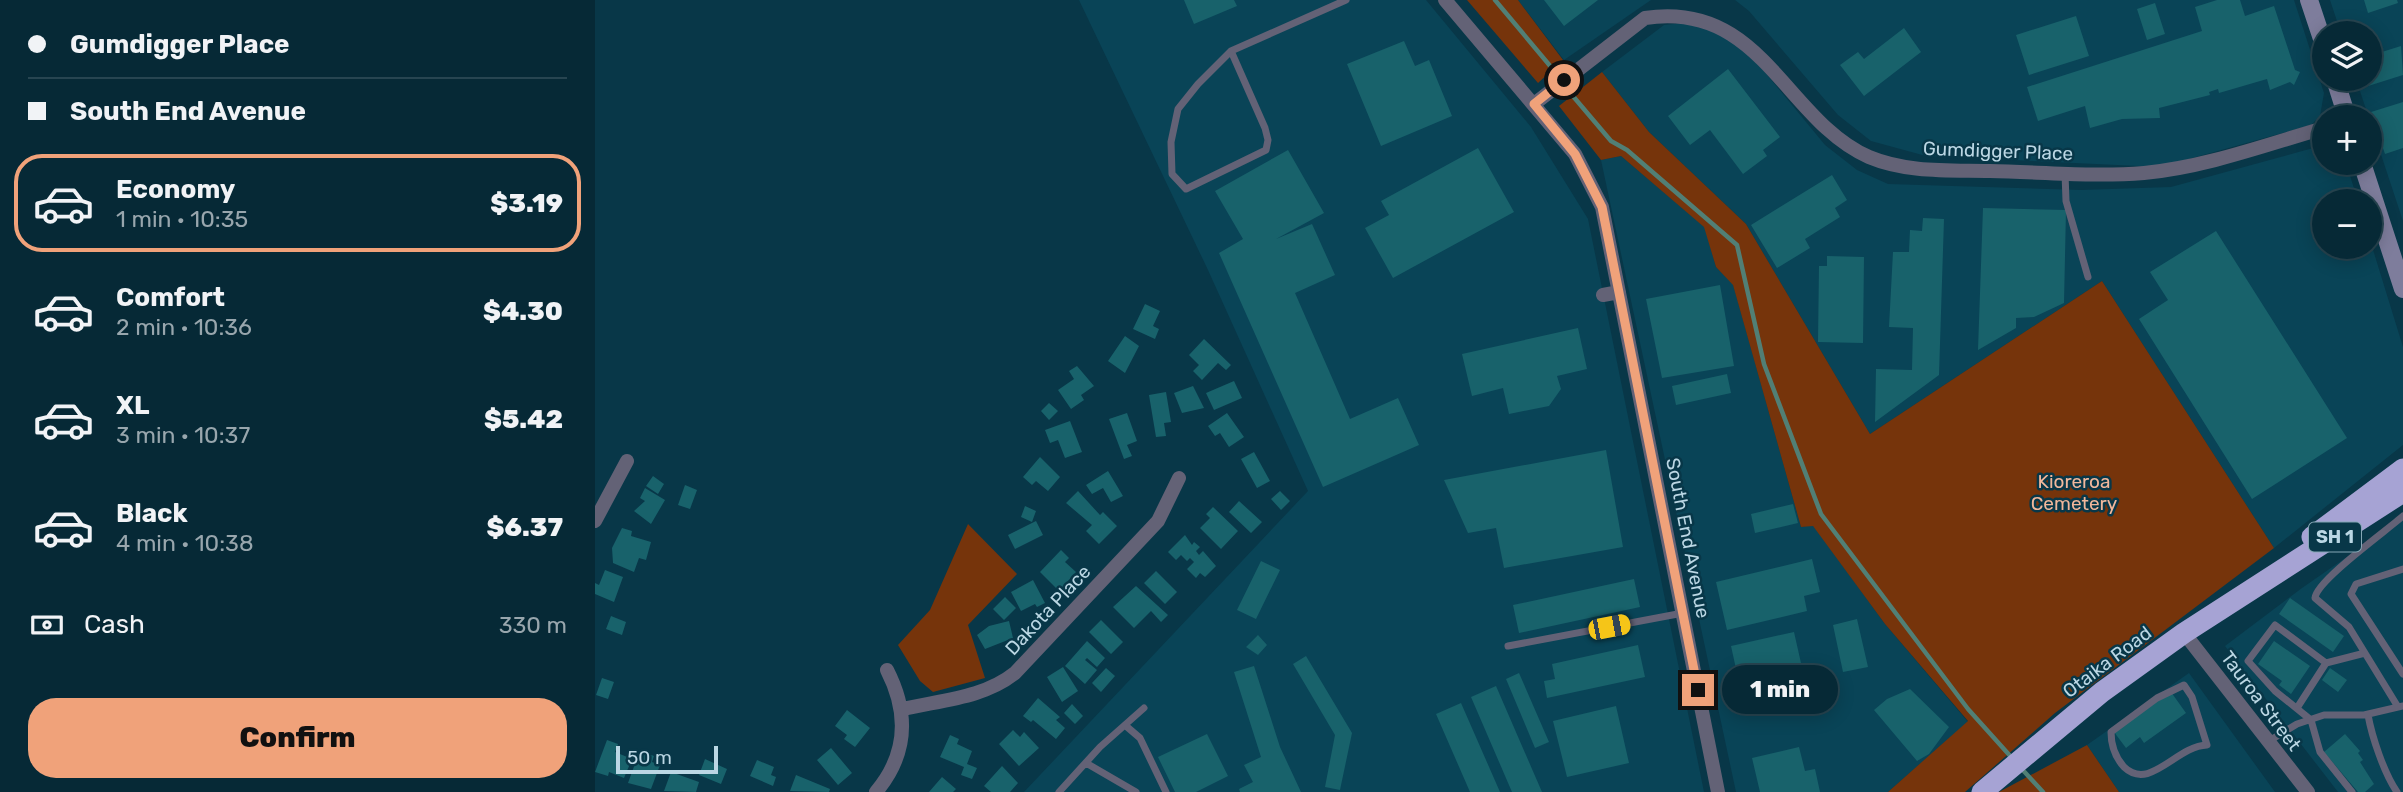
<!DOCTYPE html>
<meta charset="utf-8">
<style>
body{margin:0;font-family:Rubik,sans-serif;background:#143542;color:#f1f3f6;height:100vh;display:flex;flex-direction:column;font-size:26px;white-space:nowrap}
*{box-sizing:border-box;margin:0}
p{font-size:23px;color:#98a6ad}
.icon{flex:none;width:38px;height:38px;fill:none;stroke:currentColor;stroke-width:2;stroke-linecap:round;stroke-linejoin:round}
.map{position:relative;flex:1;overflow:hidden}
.drawer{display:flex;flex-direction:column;background:#062936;width:595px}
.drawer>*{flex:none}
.banner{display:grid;align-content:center;height:154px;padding:0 28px;background:#062936}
.controls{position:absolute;left:1717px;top:21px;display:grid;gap:14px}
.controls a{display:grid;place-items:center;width:70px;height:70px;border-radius:50%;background:#062936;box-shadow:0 4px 18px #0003,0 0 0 2px #274551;font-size:35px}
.scale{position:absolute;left:21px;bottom:18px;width:102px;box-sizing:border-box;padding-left:7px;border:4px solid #bbd7e4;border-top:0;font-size:19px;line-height:24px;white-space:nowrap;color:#bbd7e4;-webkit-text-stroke:5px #083748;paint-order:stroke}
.end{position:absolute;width:32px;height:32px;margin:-16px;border:9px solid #f0a27a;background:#111;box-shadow:0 0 0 4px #111}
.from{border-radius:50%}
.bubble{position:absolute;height:49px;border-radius:24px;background:#062936;box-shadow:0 4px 18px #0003,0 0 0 2px #274551;font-size:23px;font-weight:800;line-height:49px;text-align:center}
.car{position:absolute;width:21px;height:42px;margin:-21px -10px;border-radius:9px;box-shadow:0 0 5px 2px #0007;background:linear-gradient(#f5c518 24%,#345 0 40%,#f5c518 0 76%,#345 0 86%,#f5c518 0)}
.banner b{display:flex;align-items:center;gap:24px;height:66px;font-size:26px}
.banner b+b{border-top:2px solid #274551}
.banner i{width:18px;height:18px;background:#f1f3f6}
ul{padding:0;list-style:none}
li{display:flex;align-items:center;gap:21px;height:98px;margin:0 14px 10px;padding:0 14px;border:4px solid transparent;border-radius:28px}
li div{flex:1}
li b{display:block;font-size:26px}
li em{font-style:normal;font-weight:800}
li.current{border-color:#f0a27a}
li>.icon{width:63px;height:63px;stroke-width:1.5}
.pay{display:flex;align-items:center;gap:18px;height:77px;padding:0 28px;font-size:26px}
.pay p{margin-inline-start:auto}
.primary-button{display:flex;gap:14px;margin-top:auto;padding:14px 28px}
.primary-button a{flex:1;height:80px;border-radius:28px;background:#f0a27a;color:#111;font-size:28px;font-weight:800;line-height:80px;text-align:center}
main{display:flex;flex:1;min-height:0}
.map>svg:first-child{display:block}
</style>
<main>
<section class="drawer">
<div class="banner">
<b><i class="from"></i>Gumdigger Place</b>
<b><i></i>South End Avenue</b>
</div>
<ul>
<li class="current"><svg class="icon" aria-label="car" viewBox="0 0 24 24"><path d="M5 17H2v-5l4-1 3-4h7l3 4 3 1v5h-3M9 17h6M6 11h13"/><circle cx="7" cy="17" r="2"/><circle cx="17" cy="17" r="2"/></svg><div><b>Economy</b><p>1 min · 10:35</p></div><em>$3.19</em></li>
<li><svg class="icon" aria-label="car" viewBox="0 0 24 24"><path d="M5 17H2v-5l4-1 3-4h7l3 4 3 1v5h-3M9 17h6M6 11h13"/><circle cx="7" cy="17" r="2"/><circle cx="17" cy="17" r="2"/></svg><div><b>Comfort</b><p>2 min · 10:36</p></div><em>$4.30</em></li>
<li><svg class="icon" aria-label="car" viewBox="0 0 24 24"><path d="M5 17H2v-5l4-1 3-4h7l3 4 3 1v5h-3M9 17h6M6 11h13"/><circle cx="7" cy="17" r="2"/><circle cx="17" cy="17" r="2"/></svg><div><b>XL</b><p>3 min · 10:37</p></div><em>$5.42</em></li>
<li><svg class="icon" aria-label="car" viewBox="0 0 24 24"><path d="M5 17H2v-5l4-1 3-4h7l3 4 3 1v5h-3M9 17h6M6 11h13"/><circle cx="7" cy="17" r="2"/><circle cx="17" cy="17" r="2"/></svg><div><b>Black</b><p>4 min · 10:38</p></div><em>$6.37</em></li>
</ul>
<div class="pay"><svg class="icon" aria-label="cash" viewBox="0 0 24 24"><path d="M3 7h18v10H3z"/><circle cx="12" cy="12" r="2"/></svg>Cash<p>330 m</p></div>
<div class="primary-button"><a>Confirm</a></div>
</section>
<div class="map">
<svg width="1808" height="792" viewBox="0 0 1808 792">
<rect width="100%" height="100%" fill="#083748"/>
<path fill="#094457" d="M484 0H831L936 127 993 219 1109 792H429L713 491 613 270Z
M923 0H1056L969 60Z
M1140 0H1699L1729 93 1725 116 1716 125 1565 167 1331 156 1276 141 1243 115 1154 11Z
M1735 0H1808V221L1761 79H1774V33H1746Z
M1097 22 1113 24 1155 54 1230 145 1262 170 1293 184 1486 190 1576 187 1729 145V163H1751L1763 201H1729V247H1774L1775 240 1808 347V445L1679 548 1507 281 1275 434 1151 224 1054 132 1007 72 1069 25Z
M1026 156 1110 227 1121 267 1138 284 1206 527 1218 525 1290 624 1373 722 1293 792H1141L1006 160Z
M1808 518V792H1743L1630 646 1707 588Z
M1594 673 1680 792H1524L1492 745Z"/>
<path fill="#76340b" d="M872 0H923L968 60 943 83Z
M1007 72 1054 132 1151 224 1275 434 1507 281 1679 548 1460 713 1370 792H1293L1373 721 1290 624 1218 526 1206 527 1138 285 1121 267 1109 227 1026 156 1006 160 964 106Z
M373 524 422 574 373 625 390 678 338 692 325 681 303 645 335 610Z
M1492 745 1524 792H1404Z"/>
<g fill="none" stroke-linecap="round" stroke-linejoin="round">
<path stroke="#517f75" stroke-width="4.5" d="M900 0 956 67
M977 95 1016 141 1032 150 1142 245 1169 364 1226 514 1373 709 1417 758
M1425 767 1448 792"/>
</g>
<path fill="#18626b" d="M589 0H639L642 6 599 24Z
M949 0H1003L969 26Z
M1622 0H1645L1650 16 1679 6 1700 70 1705 72 1699 85 1695 82 1675 90 1672 79 1624 93 1623 89 1614 92 1615 95 1564 108 1565 118 1527 119 1495 128 1490 106 1443 121 1432 87 1607 31 1600 7Z
M1769 0H1802L1803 3 1773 13Z
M1560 3 1570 34 1552 40 1542 9Z
M1481 16 1494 56 1434 75 1421 35Z
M1309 28 1326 52 1269 96 1245 65 1263 52 1269 59Z
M809 41 820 66 834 60 857 116 786 146 752 64Z
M1806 46 1808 75 1770 87 1768 79H1774V56Z
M1133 69 1185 137 1168 150 1172 156 1148 174 1115 130 1095 145 1073 116Z
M1808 102V148L1790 154 1776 112Z
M883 148 919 212 798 278 770 228 794 215 786 201Z
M693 150 729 213 681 239 717 224 740 275 700 293 755 419 803 398 824 445 728 487 624 253 648 239 620 191Z
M1237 175 1252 200 1240 208 1245 217 1210 239 1215 248 1182 268 1156 225Z
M1388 208 1471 210 1469 303 1439 317 1421 318V328L1383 350Z
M1328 218 1349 219 1344 375 1280 422 1281 369 1317 370 1318 328 1294 327 1298 252H1314L1315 230 1327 231Z
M1621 231 1752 438 1657 499 1544 319 1573 300 1555 272Z
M1232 256 1269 257 1268 343 1223 342 1224 266H1232Z
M1125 285 1139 366 1067 378 1051 299Z
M550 304 565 311 558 326 564 329 560 339 538 329Z
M983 328 992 369 962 376 966 389 954 406 914 414 908 388 877 396 867 354Z
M530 336 544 346 530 373 513 361Z
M609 339 636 365 631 370 623 363 607 380 598 371 604 365 594 355Z
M482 366 499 386 486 395 489 400 476 409 463 390 479 379 474 371Z
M1132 374 1136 393 1081 405 1077 386Z
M639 381 647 398 619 410 611 393Z
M598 386 609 408 587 413 579 393Z
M571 392 576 422 569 423 571 436 561 437 554 395Z
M454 403 463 411 454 420 446 411Z
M532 413 542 441 532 445 537 456 529 459 514 419Z
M632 413 649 437 634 447 625 433 620 436 613 426Z
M475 421 487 452 470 458 463 440 455 443 450 430Z
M1011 450 1028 547 909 568 901 528 873 533 849 480Z
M659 452 675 481 662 488 646 459Z
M445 457 465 477 453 491 441 481 437 485 428 477Z
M513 471 528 496 516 502 508 488 497 494 491 485Z
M58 476 69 484 63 494 51 486Z
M90 485 102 490 95 509 83 505Z
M50 488 70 500 56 524 39 511 50 501 45 498Z
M483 491 505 515 508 512 522 526 504 544 491 531 497 525 471 503Z
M685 491 695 501 686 510 676 499Z
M644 501 667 522 656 533 634 512Z
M1198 504 1203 523 1160 533 1156 514Z
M430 506 441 511 437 522 426 517Z
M618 507 643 531 626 549 605 528 615 518 611 514Z
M441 521 448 535 420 549 413 535Z
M27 528 37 531 36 536 56 542 51 560 44 558 39 572 18 563 17 548Z
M590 535 597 545 599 542 605 547 601 551 604 555 608 551 621 566 610 577 605 573 601 578 592 569 599 562 595 558 592 561 586 555 581 560 573 552Z
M466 550 474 558 470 562 481 572 464 591 445 572Z
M1217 559 1225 592 1209 596 1212 611 1132 630 1121 582Z
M666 561 685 570 661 619 642 610Z
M10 570 28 577 19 602 0 594V583L4 585Z
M561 571 582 592 570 604 549 583Z
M1039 579 1045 607 924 633 918 605Z
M438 580 450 603 442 607 440 604 426 611 416 592Z
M541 586 573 615 566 622 556 611 539 628 518 607Z
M410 597 421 608 409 620 398 609Z
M1695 598 1749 636 1738 652 1684 614Z
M16 616 31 622 27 635 11 629Z
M1262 619 1273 667 1248 672 1238 625Z
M506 620 528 642 516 654 494 632Z
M414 621 418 638 390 649 382 635 394 626Z
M1199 632 1208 672 1145 687 1136 646Z
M663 635 672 645 663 655 651 647Z
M492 641 510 658 502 667 492 658 490 660 502 670 490 684 470 666Z
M1679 641 1715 666 1696 694 1684 685 1687 681 1663 664Z
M1043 645 1050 677 952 698 949 681 960 679 957 664Z
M711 656 757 733 745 790 730 787 740 735 698 664Z
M659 666 685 747 706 792H645L644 789 658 782 649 765 666 757 639 672Z
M468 667 483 691 467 702 452 677Z
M511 668 520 676 506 692 497 683Z
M1735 668 1752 680 1743 692 1727 680Z
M924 673 954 742 940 748 911 679Z
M7 678 19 682 13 699 1 695Z
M901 686 947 792H917L876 697Z
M1315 689 1354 727 1334 754 1322 761 1279 710 1292 699Z
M1576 692 1591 713 1549 743 1545 737 1531 748 1519 732Z
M443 698 465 717 461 720 470 728 461 739 438 720 436 722 428 716Z
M866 703 905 792H875L841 714Z
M477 704 488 716 480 724 469 713Z
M1021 706 1034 763 972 777 958 721Z
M252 710 275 728 260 747 249 739 252 735 240 726Z
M418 730 425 737 429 732 444 748 424 766 404 744Z
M612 734 633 776 601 792H580L563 757Z
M1750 734 1765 751 1763 753 1768 760 1765 762 1779 784 1770 792H1763L1729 752Z
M355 735 364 739 362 744 377 751 372 764 382 768 377 779 366 775 369 767 345 757Z
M12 740 23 744 20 752 37 759 29 778 14 772 13 776 0 772Z
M1204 747 1210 771 1220 769 1225 792H1165L1157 758Z
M236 748 257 773 243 785 222 760Z
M45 750 59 756 57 762 65 765 56 789 33 783Z
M110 759 132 769 126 784 104 775Z
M162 760 179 767 176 775 181 777 178 786 155 776Z
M407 766 423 783 415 792H396L389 786Z
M76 772 104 782 101 792 69 791Z
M201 775 235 789 234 792 195 791Z
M347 777 361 789 358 792H334Z"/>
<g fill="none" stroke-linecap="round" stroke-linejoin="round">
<path stroke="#636276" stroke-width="7" d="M636 51 670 128 673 140 671 150 591 189 577 174 576 142 583 109 603 84 636 51 751 0
M1470 173 1471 201 1493 277
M1808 569 1761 584 1756 594 1808 674
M913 646 1088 613
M1731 663 1770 653
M1589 685 1597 697 1612 745C1581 746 1555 792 1529 767 1520 757 1516 745 1516 732L1562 698Z
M1803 707 1754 627 1720 598C1721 581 1791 531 1808 516
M1702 708 1731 663 1680 625 1653 661 1680 691 1716 720 1725 752 1757 792
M1773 715C1777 737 1789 773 1802 792
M531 726 545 738 571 792
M1674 741 1702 724 1729 715H1769L1808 706
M491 763 541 792
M464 792 505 747 549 708"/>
<path stroke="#636276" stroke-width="14" d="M850 0 980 154 1007 207 1123 792
M939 104 1050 18C1167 0 1190 120 1274 157 1312 173 1355 170 1395 171 1446 172 1498 177 1549 173 1611 167 1670 145 1729 128
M1008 295 1024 292
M0 521 32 461
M1589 633 1713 792
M308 709C346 700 389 698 420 673L563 521 584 478
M281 792C313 754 314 713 292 670"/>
<path stroke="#7e7d9c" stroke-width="18" d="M1714 0 1729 45
M1740 79 1752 117
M1767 163 1808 289"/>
<path stroke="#a6a3d4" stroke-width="21" d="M1717 537 1808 469
M1387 792 1507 692 1589 633 1808 492"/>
</g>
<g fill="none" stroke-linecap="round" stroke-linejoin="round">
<path stroke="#f0a27a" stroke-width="9" d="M969 80 939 104 980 154 1007 207 1103 690"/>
</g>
<g text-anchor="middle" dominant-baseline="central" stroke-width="5" stroke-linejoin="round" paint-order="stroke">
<rect fill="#083748" stroke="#85a7b5" stroke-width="2" x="1714" y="522.5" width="52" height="29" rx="5"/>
<g font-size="18" font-weight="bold" fill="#bbd7e4">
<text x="1740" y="537">SH 1</text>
</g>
<g font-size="19" fill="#bbd7e4" stroke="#083748">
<text transform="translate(1403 151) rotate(2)">Gumdigger Place</text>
<text transform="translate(1093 538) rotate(79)">South End Avenue</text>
<text transform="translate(453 610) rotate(-47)">Dakota Place</text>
<text transform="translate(1512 662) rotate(-37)">Otaika Road</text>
<text transform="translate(1666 701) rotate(53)">Tauroa Street</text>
</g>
<g font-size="19" fill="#f1b79b" stroke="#083748">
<text x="1479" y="481">Kioreroa<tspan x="1479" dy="22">Cemetery</tspan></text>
</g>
</g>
</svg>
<div class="controls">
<a><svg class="icon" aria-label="layers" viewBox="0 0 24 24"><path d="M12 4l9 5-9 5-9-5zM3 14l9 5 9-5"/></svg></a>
<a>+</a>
<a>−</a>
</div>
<div class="scale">50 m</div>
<i class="end from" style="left:969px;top:80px"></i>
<i class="end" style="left:1103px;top:690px"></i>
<div class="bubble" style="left:1127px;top:665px;width:116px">1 min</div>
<i class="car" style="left:1014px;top:627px;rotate:79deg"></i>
</div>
</main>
